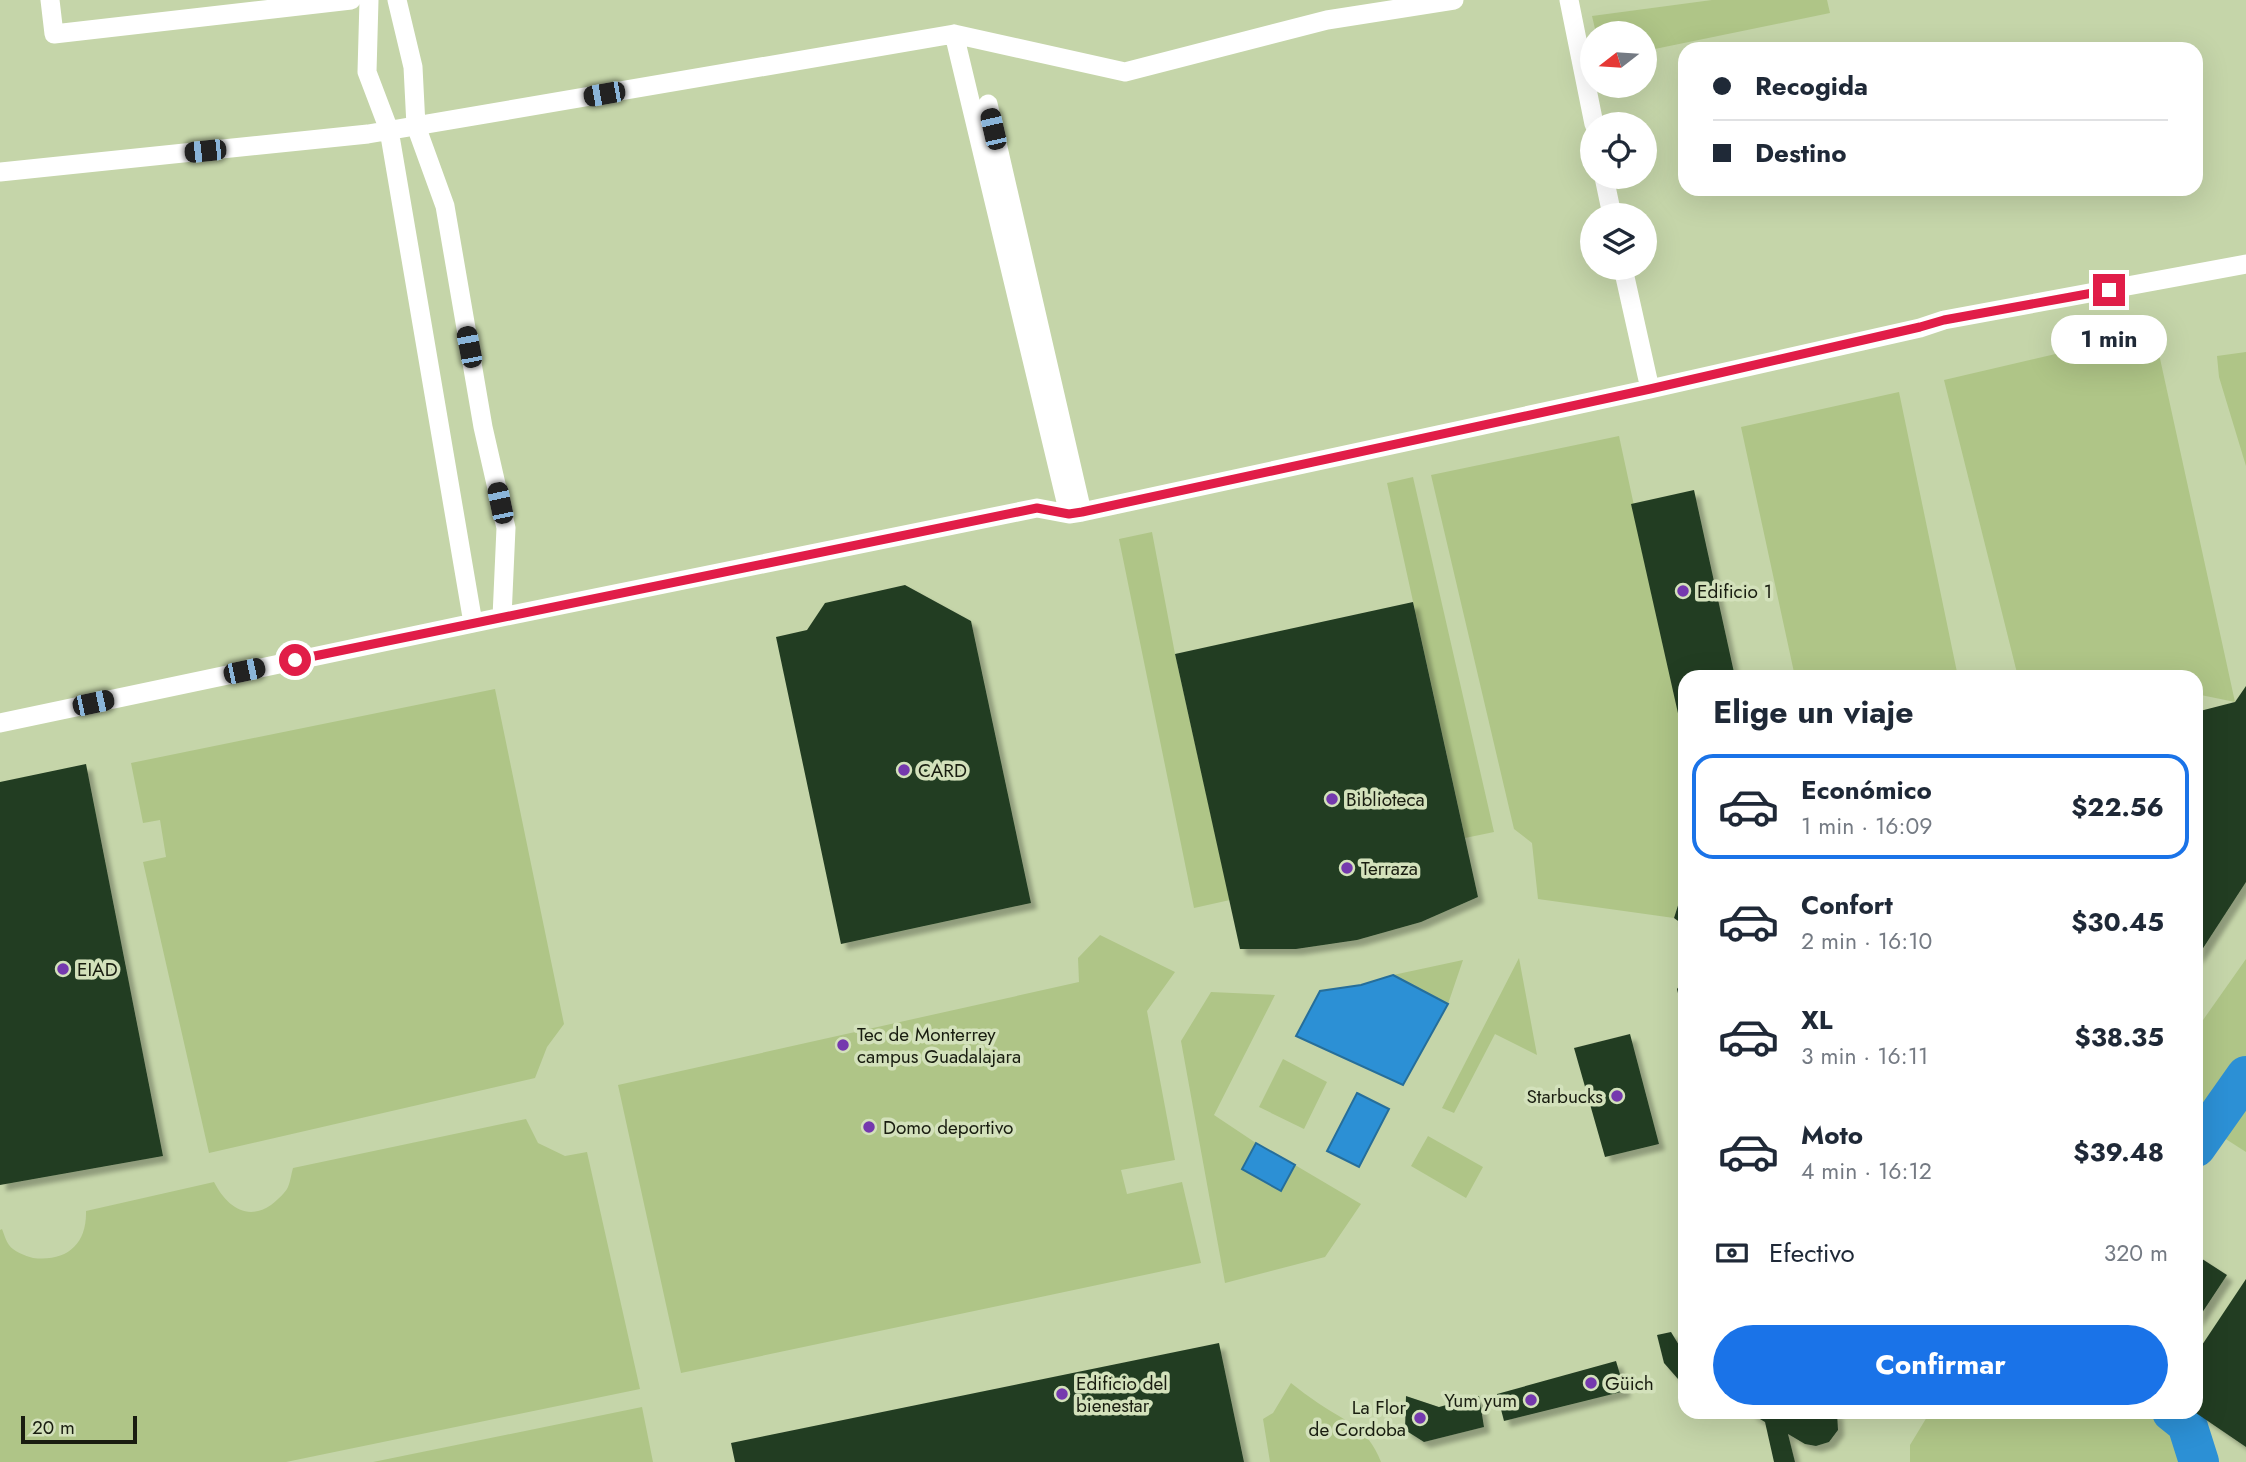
<!DOCTYPE html>
<html lang="es">
<meta charset="utf-8">
<style>
body{margin:0;font-family:Jost,sans-serif;background:#f2f2f3;color:#1f2937;height:100vh;display:flex;flex-direction:column;font-size:26px;white-space:nowrap}
*{box-sizing:border-box;margin:0}
p{font-size:23px;color:#747a83}
.icon{flex:none;width:38px;height:38px;fill:none;stroke:currentColor;stroke-width:2;stroke-linecap:round;stroke-linejoin:round}
.map{position:relative;flex:1;overflow:hidden}
.drawer{position:absolute;left:1678px;top:670px;width:525px;height:749px;display:flex;flex-direction:column;background:#fff;border-radius:21px;box-shadow:0 7px 28px #0002}
.drawer>*{flex:none}
.hud{position:absolute;left:1678px;top:42px;width:525px;height:154px;border-radius:21px;box-shadow:0 7px 28px #0002;display:grid;align-content:center;height:154px;padding:0 35px;background:#fff}
.needle{width:46px;rotate:253deg}
.tools{position:absolute;left:1580px;top:21px;display:grid;gap:14px}
.tools a{display:grid;place-items:center;width:77px;height:77px;border-radius:50%;background:#fff;box-shadow:0 7px 28px #0002;font-size:35px}
.scale{position:absolute;left:21px;bottom:18px;width:116px;box-sizing:border-box;padding-left:7px;border:4px solid #191d10;border-top:0;font-size:19px;line-height:24px;white-space:nowrap;color:#191d10;-webkit-text-stroke:5px #d3e1bb;paint-order:stroke}
.end{position:absolute;width:32px;height:32px;margin:-16px;border:9px solid #e11d48;background:#fff;box-shadow:0 0 0 4px #fff}
.from{border-radius:50%}
.bubble{position:absolute;height:49px;border-radius:24px;background:#fff;box-shadow:0 7px 28px #0002;font-size:23px;font-weight:700;line-height:49px;text-align:center}
.car{position:absolute;width:21px;height:42px;margin:-21px -10px;border-radius:9px;box-shadow:0 0 5px 2px #0007;background:linear-gradient(#222 24%,#8ab4d8 0 40%,#222 0 76%,#8ab4d8 0 86%,#222 0)}
.hud b{display:flex;align-items:center;gap:24px;height:66px;font-size:26px}
.hud b+b{border-top:2px solid #e0e1e3}
.hud i{width:18px;height:18px;background:#1f2937}
ul{padding:0;list-style:none}
li{display:flex;align-items:center;gap:21px;height:105px;margin:0 14px 10px;padding:0 21px;border:4px solid transparent;border-radius:21px}
li div{flex:1}
li b{display:block;font-size:26px}
li em{font-style:normal;font-weight:700}
li.current{border-color:#1a73e8}
li>.icon{width:63px;height:63px;stroke-width:1.5}
h2{padding:0 35px;font-size:32px;line-height:84px}
.pay{display:flex;align-items:center;gap:18px;height:77px;padding:0 35px;font-size:26px}
.pay p{margin-inline-start:auto}
.action{display:flex;gap:14px;margin-top:auto;padding:14px 35px}
.action a{flex:1;height:80px;border-radius:42px;background:#1a73e8;color:#fff;font-size:28px;font-weight:700;line-height:80px;text-align:center}
.map>svg:first-child{display:block}
</style>
<div class="map">
<svg width="2246" height="1462" viewBox="0 0 2246 1462">
<defs>
<filter id="shadow"><feDropShadow dx="6" dy="6" stdDeviation="2" flood-color="#0004"/></filter>
</defs>
<rect width="100%" height="100%" fill="#d3e1bb"/>
<path fill="#c5d5a9" fill-rule="evenodd" d="M0 0H2246V1462H0ZM1592 33H1645V86H1592ZM1685 49H2196V189H1685ZM1592 124H1645V177H1592ZM1592 215H1645V268H1592ZM1685 677H2196V1412H1685Z"/>
<path fill="#afc587" d="M1712 0H1827L1830 13 1645 51V33H1596L1592 16Z
M2154 331 2235 702 2196 694V677H2018L1944 380Z
M2246 352V466L2219 377 2217 356Z
M1899 392 1958 677H1795L1741 427Z
M1619 436 1685 742V881L1674 918 1538 899 1532 843 1514 829 1431 475Z
M1413 477 1494 832 1465 838 1387 483Z
M1152 532 1175 654 1230 900 1194 908 1119 539Z
M495 689 564 1024 547 1047 535 1078 209 1153 143 862 166 857 160 820 143 823 131 763Z
M1100 935 1175 972 1147 1011 1175 1160 1121 1170 1127 1194 1182 1182 1201 1263 681 1373 618 1085 1079 982 1078 958Z
M1519 958 1537 1055 1495 1034 1454 1113 1442 1108Z
M2246 959V1152L2196 1120V1030Z
M1463 960 1448 1004 1393 975Z
M1211 992 1275 995 1214 1115 1256 1143 1242 1169 1281 1190 1295 1165 1361 1204 1325 1257 1225 1283 1181 1041Z
M1283 1059 1327 1082 1304 1129 1259 1107Z
M526 1119 538 1143 565 1156 587 1152 640 1389 286 1462H0V1230L2 1229C4 1234 6 1241 9 1245 13 1251 25 1256 33 1258 66 1262 87 1245 86 1211L214 1182C226 1205 246 1222 271 1205 276 1201 283 1195 287 1189 290 1184 291 1175 293 1168Z
M1428 1136 1483 1167 1466 1198 1411 1166Z
M1291 1383C1300 1390 1309 1397 1318 1403 1347 1423 1367 1426 1381 1462H1270L1263 1419 1273 1413Z
M642 1407 653 1462H373Z
M1930 1412H2164L2182 1420 2191 1462H1910V1445Z"/>
<path fill="#2c90d5" stroke="#266e9a" stroke-width="2" d="M1393 975 1448 1004 1403 1085 1296 1036 1320 991 1361 985Z
M1357 1093 1389 1109 1359 1167 1327 1151Z
M1256 1143 1295 1165 1281 1191 1242 1169Z"/>
<g fill="none" stroke-linecap="round" stroke-linejoin="round">
<path stroke="#2c90d5" stroke-width="40" d="M2196 1147 2246 1076
M2172 1412 2187 1424 2199 1462"/>
</g>
<path fill="#243d24" filter="url(#shadow)" d="M1694 490 1735 677H1685L1684 740 1631 504Z
M905 585 971 621 1031 903 841 944 776 637 807 630 825 603Z
M1413 602 1478 897 1421 922 1357 940 1296 949H1240L1175 654Z
M2246 686V882L2196 959V712L2235 702Z
M86 764 163 1156 0 1185V782Z
M1685 883V926L1674 918Z
M1685 978V1019H1684L1677 989Z
M1630 1034 1659 1144 1605 1157 1574 1048Z
M2196 1255 2227 1275 2196 1322Z
M2246 1279V1447L2196 1413V1354Z
M1671 1332 1685 1355V1387L1664 1363 1657 1335Z
M1219 1343 1244 1462H735L731 1443Z
M1616 1361 1625 1391 1504 1421 1497 1394Z
M1406 1396 1439 1407 1479 1396 1484 1427 1424 1442 1405 1430Z
M1748 1412H1837L1838 1430 1829 1442 1816 1446 1805 1444 1788 1434 1795 1462H1774L1765 1422Z"/>
<g fill="none" stroke-linecap="round" stroke-linejoin="round">
<path stroke="#fff" stroke-width="19" d="M50 0 54 34 351 0
M369 0 367 72 389 130 473 623
M397 0 413 67 416 126 445 206 483 427 506 528 502 617
M1569 0 1594 124
M954 34 1069 514
M988 104 1082 512
M0 172 368 134 954 34 1125 72 1327 20 1454 0
M1604 177 1612 215
M1623 268 1650 389
M0 723 502 617 1037 508 1069 514 1082 512 1650 389 1920 328 1944 320 2246 264"/>
</g>
<g fill="none" stroke-linecap="round" stroke-linejoin="round">
<path stroke="#e11d48" stroke-width="9" d="M295 660 1037 508 1069 514 1082 512 1650 389 1920 327 1944 320 2109 290"/>
</g>
<g fill="#7539ae" stroke="#d3e1bb" stroke-width="2.5">
<circle cx="1683" cy="591" r="7"/>
<circle cx="904" cy="770" r="7"/>
<circle cx="1332" cy="799" r="7"/>
<circle cx="1347" cy="868" r="7"/>
<circle cx="63" cy="969" r="7"/>
<circle cx="843" cy="1045" r="7"/>
<circle cx="1617" cy="1096" r="7"/>
<circle cx="869" cy="1127" r="7"/>
<circle cx="1591" cy="1383" r="7"/>
<circle cx="1062" cy="1394" r="7"/>
<circle cx="1531" cy="1400" r="7"/>
<circle cx="1420" cy="1418" r="7"/>
</g>
<g text-anchor="middle" dominant-baseline="central" stroke-width="7" stroke-linejoin="round" paint-order="stroke">
<g font-size="19" fill="#191d10" stroke="#d3e1bb" text-anchor="start">
<text x="1697" y="591">Edificio 1</text>
<text x="918" y="770">CARD</text>
<text x="1346" y="799">Biblioteca</text>
<text x="1361" y="868">Terraza</text>
<text x="77" y="969">EIAD</text>
<text x="857" y="1034">Tec de Monterrey<tspan x="857" dy="22">campus Guadalajara</tspan></text>
<text x="1603" y="1096" text-anchor="end">Starbucks</text>
<text x="883" y="1127">Domo deportivo</text>
<text x="1076" y="1383">Edificio del<tspan x="1076" dy="22">bienestar</tspan></text>
<text x="1605" y="1383">Güich</text>
<text x="1517" y="1400" text-anchor="end">Yum yum</text>
<text x="1406" y="1407" text-anchor="end">La Flor<tspan x="1406" dy="22">de Cordoba</tspan></text>
</g>
</g>
</svg>
<div class="tools">
<a><svg class="needle" viewBox="-14 -14 28 28"><path d="M0-13l5 13h-10z" fill="#e53935"/><path d="M0 13l5-13h-10z" fill="#747a83"/></svg></a>
<a><svg class="icon" aria-label="locate" viewBox="0 0 24 24"><circle cx="12" cy="12" r="6"/><path d="M12 2v4M12 18v4M2 12h4M18 12h4"/></svg></a>
<a><svg class="icon" aria-label="layers" viewBox="0 0 24 24"><path d="M12 4l9 5-9 5-9-5zM3 14l9 5 9-5"/></svg></a>
</div>
<div class="scale">20 m</div>
<i class="end from" style="left:295px;top:660px"></i>
<i class="end" style="left:2109px;top:290px"></i>
<div class="bubble" style="left:2051px;top:315px;width:116px">1 min</div>
<i class="car" style="left:604px;top:94px;rotate:260deg"></i>
<i class="car" style="left:993px;top:129px;rotate:347deg"></i>
<i class="car" style="left:205px;top:151px;rotate:264deg"></i>
<i class="car" style="left:469px;top:347px;rotate:349deg"></i>
<i class="car" style="left:500px;top:503px;rotate:348deg"></i>
<i class="car" style="left:244px;top:671px;rotate:78deg"></i>
<i class="car" style="left:93px;top:703px;rotate:78deg"></i>
<div class="hud">
<b><i class="from"></i>Recogida</b>
<b><i></i>Destino</b>
</div>
<section class="drawer">
<h2>Elige un viaje</h2>
<ul>
<li class="current"><svg class="icon" aria-label="car" viewBox="0 0 24 24"><path d="M5 17H2v-5l4-1 3-4h7l3 4 3 1v5h-3M9 17h6M6 11h13"/><circle cx="7" cy="17" r="2"/><circle cx="17" cy="17" r="2"/></svg><div><b>Económico</b><p>1 min · 16:09</p></div><em>$22.56</em></li>
<li><svg class="icon" aria-label="car" viewBox="0 0 24 24"><path d="M5 17H2v-5l4-1 3-4h7l3 4 3 1v5h-3M9 17h6M6 11h13"/><circle cx="7" cy="17" r="2"/><circle cx="17" cy="17" r="2"/></svg><div><b>Confort</b><p>2 min · 16:10</p></div><em>$30.45</em></li>
<li><svg class="icon" aria-label="car" viewBox="0 0 24 24"><path d="M5 17H2v-5l4-1 3-4h7l3 4 3 1v5h-3M9 17h6M6 11h13"/><circle cx="7" cy="17" r="2"/><circle cx="17" cy="17" r="2"/></svg><div><b>XL</b><p>3 min · 16:11</p></div><em>$38.35</em></li>
<li><svg class="icon" aria-label="car" viewBox="0 0 24 24"><path d="M5 17H2v-5l4-1 3-4h7l3 4 3 1v5h-3M9 17h6M6 11h13"/><circle cx="7" cy="17" r="2"/><circle cx="17" cy="17" r="2"/></svg><div><b>Moto</b><p>4 min · 16:12</p></div><em>$39.48</em></li>
</ul>
<div class="pay"><svg class="icon" aria-label="cash" viewBox="0 0 24 24"><path d="M3 7h18v10H3z"/><circle cx="12" cy="12" r="2"/></svg>Efectivo<p>320 m</p></div>
<div class="action"><a>Confirmar</a></div>
</section>
</div>
